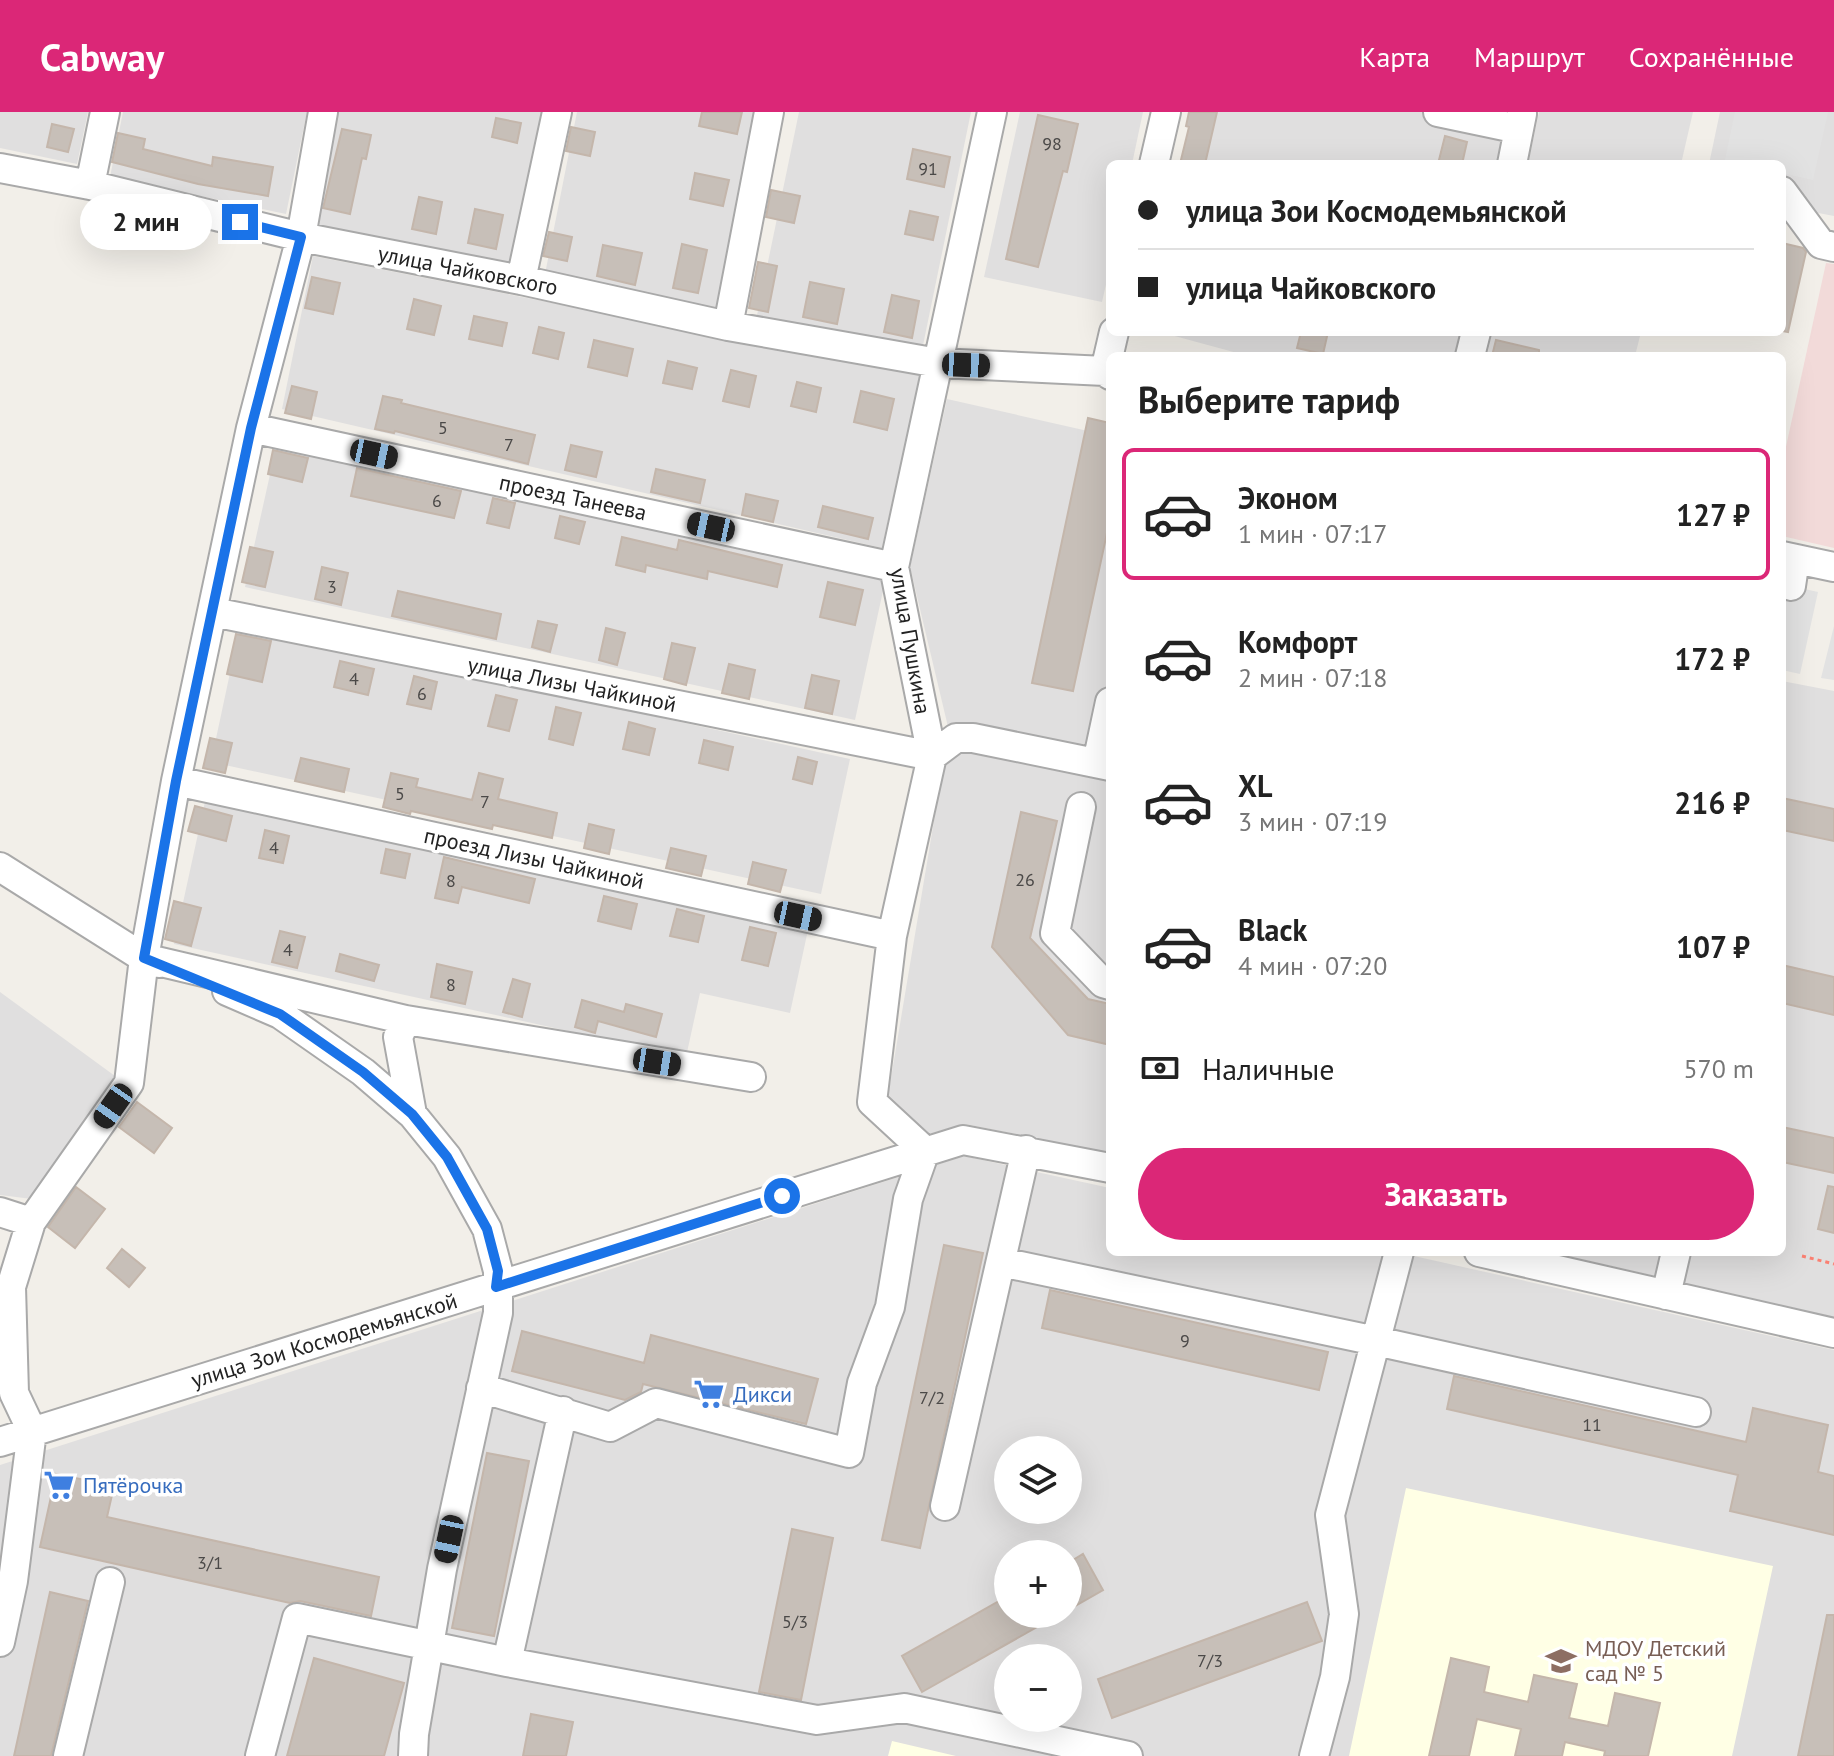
<!DOCTYPE html>
<html lang="ru">
<meta charset="utf-8">
<style>
body{margin:0;font-family:"PT Sans",sans-serif;background:#f2f2f2;color:#222;height:100vh;display:flex;flex-direction:column;font-size:30px;white-space:nowrap}
*{box-sizing:border-box;margin:0}
p{font-size:26px;color:#767676}
.icon{flex:none;width:44px;height:44px;fill:none;stroke:currentColor;stroke-width:2;stroke-linecap:round;stroke-linejoin:round}
.map{position:relative;flex:1;overflow:hidden}
.panel{position:absolute;left:1106px;top:240px;width:680px;height:904px;display:flex;flex-direction:column;background:#fff;border-radius:12px;box-shadow:0 8px 32px #0002}
.panel>*{flex:none}
.hud{position:absolute;left:1106px;top:48px;width:680px;height:176px;border-radius:12px;box-shadow:0 8px 32px #0002;display:grid;align-content:center;height:176px;padding:0 32px;background:#fff}
.buttons{position:absolute;left:994px;top:1324px;display:grid;gap:16px}
.buttons a{display:grid;place-items:center;width:88px;height:88px;border-radius:50%;background:#fff;box-shadow:0 8px 32px #0002;font-size:40px}
.end{position:absolute;width:36px;height:36px;margin:-18px;border:10px solid #1a73e8;background:#fff;box-shadow:0 0 0 4px #fff}
.from{border-radius:50%}
.bubble{position:absolute;height:56px;border-radius:28px;background:#fff;box-shadow:0 8px 32px #0002;font-size:26px;font-weight:700;line-height:56px;text-align:center}
.car{position:absolute;width:24px;height:48px;margin:-24px -12px;border-radius:10px;box-shadow:0 0 6px 2px #0007;background:linear-gradient(#222 24%,#8ab4d8 0 40%,#222 0 76%,#8ab4d8 0 86%,#222 0)}
.hud b{display:flex;align-items:center;gap:28px;height:76px;font-size:30px}
.hud b+b{border-top:2px solid #e0e0e0}
.hud i{width:20px;height:20px;background:#222}
ul{padding:0;list-style:none}
li{display:flex;align-items:center;gap:24px;height:132px;margin:0 16px 12px;padding:0 16px;border:4px solid transparent;border-radius:12px}
li div{flex:1}
li b{display:block;font-size:30px}
li em{font-style:normal;font-weight:700}
li.selected{border-color:#db2777}
li>.icon{width:72px;height:72px;stroke-width:1.5}
h2{padding:0 32px;font-size:36px;line-height:96px}
.pay{display:flex;align-items:center;gap:20px;height:88px;padding:0 32px;font-size:30px}
.pay p{margin-inline-start:auto}
.primary-button{display:flex;gap:16px;margin-top:auto;padding:16px 32px}
.primary-button a{flex:1;height:92px;border-radius:48px;background:#db2777;color:#fff;font-size:32px;font-weight:700;line-height:92px;text-align:center}
header{display:flex;align-items:center;gap:48px;box-sizing:border-box;height:112px;padding:0 40px;background:#db2777;color:#fff}
header strong{font-size:38px}
nav{display:flex;gap:44px;margin-inline-start:auto;font-size:28px}
.map>svg:first-child{display:block}
</style>
<header>
<strong>Cabway</strong>
<nav><a>Карта</a><a>Маршрут</a><a>Сохранённые</a></nav>
</header>
<div class="map">
<svg width="1834" height="1644" viewBox="0 0 1834 1644">
<rect width="100%" height="100%" fill="#f2efe9"/>
<path fill="#e0dfdf" fill-rule="evenodd" d="M0 0H88L77 52 0 36Z
M123 0H307L286 102 110 65Z
M338 0H553L522 154 315 112Z
M577 0H756L718 196 545 162Z
M799 0H971L921 243 756 208Z
M1020 0H1143L1132 52H1110V155L1102 190 984 165Z
M1204 0H1507L1496 52H1193Z
M1539 0H1693L1681 52H1528Z
M1720 0H1834V104L1782 94V52H1709Z
M313 144 920 263 882 436 282 297Z
M1160 220H1460L1454 244H1248Z
M1492 220H1641L1635 244H1487Z
M947 287 1110 324V1041L965 1012 929 1022 888 984 949 619 910 455Z
M277 331 886 465 855 608 245 475Z
M240 514 850 647 821 782 211 650Z
M1782 569 1834 579V1205L1550 1140H1782Z
M206 685 808 818 790 901 700 881 686 945 174 832Z
M0 880 115 964 32 1087 0 1083Z
M964 1044 1110 1076V1140H1396L1834 1238V1644H0V1353ZM1008 1338H1068V1398H1008ZM1008 1442H1068V1502H1008ZM1008 1546H1068V1606H1008Z"/>
<path fill="#f2dad9" d="M1826 151 1834 152V436L1782 424V353Z"/>
<path fill="#ffffe5" d="M1406 1376 1773 1454 1732 1644H1349Z
M892 1629 956 1644H888Z"/>
<path fill="#e2e2e2" d="M1735 0H1828L1813 68 1782 61V52H1742L1725 48Z
M1782 472 1818 480 1800 562 1782 558Z
M1834 514V568L1821 566Z"/>
<path fill="#c7bfb8" stroke="#c4b6ab" stroke-width="2" d="M702 0H742L737 22 699 14Z
M1189 0H1217L1205 52H1180L1189 15 1186 14Z
M1038 3 1078 12 1067 60 1063 59 1038 155 1006 147Z
M496 6 521 11 517 31 492 25Z
M52 12 74 17 68 40 47 35Z
M571 15 595 20 590 44 566 39Z
M342 17 371 23 366 47 362 46 350 102 323 96Z
M118 21 145 27 143 37 212 54 213 45 273 55 268 84 198 72 112 50Z
M1445 24 1467 30 1462 52H1438Z
M913 37 950 45 944 75 907 67Z
M695 61 729 68 723 94 690 87Z
M771 78 800 84 794 111 766 105Z
M419 85 442 90 436 122 412 117Z
M475 97 503 103 496 137 468 131Z
M910 99 938 105 933 128 905 122Z
M549 120 572 125 567 149 543 144Z
M1782 131 1803 136 1806 140 1788 220 1782 219Z
M682 132 707 138 698 181 673 176Z
M603 133 642 141 635 173 597 164Z
M758 150 777 154 768 200 749 196Z
M312 165 340 171 333 202 305 196Z
M810 170 844 177 837 212 803 205Z
M892 183 919 189 912 226 884 220Z
M414 187 441 194 434 223 407 217Z
M474 204 507 211 502 234 469 227Z
M539 215 564 221 558 247 533 241Z
M1301 220H1328L1323 242 1297 236Z
M594 228 633 237 627 264 588 255Z
M1496 228 1539 238V244H1492Z
M668 249 697 256 692 277 663 271Z
M731 258 756 264 749 295 723 289Z
M797 270 821 276 816 300 791 294Z
M292 274 317 280 311 307 285 301Z
M861 279 894 287 887 318 854 310Z
M383 284 402 288 401 291 535 323 528 352 395 319 394 321 375 317Z
M1088 306 1110 311V407L1073 579 1032 571Z
M571 333 602 340 596 365 565 358Z
M273 338 308 346 302 370 268 362Z
M357 356 461 379 454 406 351 384Z
M656 357 705 368 700 391 651 380Z
M746 382 778 389 773 410 742 403Z
M493 386 515 391 509 416 487 411Z
M823 394 873 406 868 427 818 415Z
M560 404 585 410 579 432 555 426Z
M622 425 677 438 679 428 782 453 777 475 708 459 707 467 646 453 645 460 616 453Z
M250 435 273 440 265 475 242 470Z
M322 455 348 461 341 493 315 487Z
M828 470 863 478 855 513 820 505Z
M398 479 501 502 496 527 392 504Z
M538 509 557 513 550 540 532 535Z
M606 516 625 521 617 553 599 548Z
M236 522 271 529 262 570 227 562Z
M672 531 695 536 686 573 664 567Z
M340 549 374 557 368 583 334 575Z
M729 552 755 558 749 587 722 581Z
M812 563 839 569 832 602 805 596Z
M414 564 437 570 431 597 407 592Z
M496 583 517 588 509 619 488 614Z
M556 595 581 601 573 633 549 627Z
M629 610 655 617 649 643 623 637Z
M210 626 232 631 225 661 203 656Z
M704 628 733 635 728 658 699 651Z
M798 645 817 650 812 672 793 667Z
M301 646 349 657 344 680 295 669Z
M391 661 418 667 416 675 472 688 479 661 503 667 498 687 557 701 552 726 493 713 492 717 411 699 410 702 383 695Z
M1782 686 1834 697V729L1782 718Z
M195 694 232 704 226 729 188 719Z
M1021 700 1057 709 1030 826 1088 887 1110 892V933L1068 923 992 835Z
M589 712 614 718 609 742 584 736Z
M265 718 289 724 283 751 259 746Z
M671 736 706 744 701 764 666 756Z
M386 737 410 742 405 766 381 761Z
M444 745 535 767 529 791 462 775 458 791 435 786Z
M753 750 786 758 780 780 748 772Z
M604 784 637 792 631 817 598 809Z
M174 789 201 796 191 834 165 827Z
M677 797 704 804 698 830 670 824Z
M750 815 776 821 768 854 742 848Z
M280 819 305 825 297 856 272 850Z
M340 842 379 853 374 869 336 859Z
M437 852 472 860 465 892 431 885Z
M1782 853 1834 865V903L1782 891Z
M513 867 530 872 522 905 503 900Z
M582 888 624 900 626 892 662 902 656 925 598 909 595 921 575 915Z
M137 990 172 1016 154 1041 119 1015Z
M1782 1015 1834 1026V1061L1782 1050Z
M1828 1074 1834 1075V1121L1818 1117Z
M76 1075 105 1097 75 1136 48 1115Z
M944 1133 983 1141 920 1436 882 1428Z
M122 1137 145 1156 129 1175 107 1156Z
M1050 1178 1328 1240 1319 1278 1042 1216Z
M522 1219 644 1251 651 1223 818 1267 806 1312 643 1272 641 1280 625 1288 512 1259Z
M1454 1264 1746 1330 1753 1296 1828 1313 1818 1360 1834 1364V1423L1730 1399 1738 1363 1447 1297Z
M487 1341 529 1349 494 1524 452 1516Z
M56 1362 114 1374 107 1405 379 1465 371 1504 300 1489 290 1491 40 1435Z
M792 1417 833 1426 801 1588 759 1580Z
M1083 1442 1103 1478 1068 1498V1451Z
M50 1480 88 1489 51 1644H14Z
M1008 1484V1502H1060L922 1580 902 1544Z
M1307 1490 1322 1529 1112 1606 1098 1567Z
M1827 1503H1834V1644H1798Z
M314 1546 404 1571 384 1644H287Z
M1451 1546 1489 1555 1484 1580 1528 1590 1534 1563 1577 1572 1569 1606 1608 1614 1615 1581 1660 1591 1648 1644H1604L1605 1639 1565 1630 1562 1644H1515L1521 1617 1477 1607 1469 1644H1429Z
M531 1602 573 1610 566 1644H523Z"/>
<g fill="none" stroke-linecap="round" stroke-linejoin="round">
<g stroke="#a9a9a9" stroke-width="32">
<path id="minor" d="M1438 0 1519 17
M1154 52 1166 0
M1512 52 1522 2
M0 56 90 73 301 125 521 168 728 214 938 251 1105 259 1110 263
M90 73 105 0
M1782 79 1821 132 1834 135
M521 168 557 0
M728 214 769 0
M1470 244 1476 220
M1105 259 1114 220
M251 316 894 455
M1782 444 1834 455
M1791 474 1795 447
M213 500 932 644 956 626H973L1110 654
M1097 651 1110 590
M176 669 892 824
M1081 695 1055 821 1103 871 1110 873
M0 755 144 846 159 851
M144 846 406 908 751 965
M227 879 280 902 363 960 412 1002
M406 908 398 925 412 1002 447 1045 487 1117 498 1159V1201L442 1457 414 1622 413 1644
M0 1100 31 1110
M1479 1140 1834 1221
M1001 1150 1376 1229 1696 1300
M1666 1183 1676 1140
M481 1276 610 1315 656 1291 849 1341 862 1271 890 1195 908 1087 925 1039 872 990 892 824 932 644 894 455 992 0
M0 1330 963 1028 1110 1056
M945 1394 1026 1038
M0 1530 13 1469 32 1319 14 1281 11 1175 31 1110 129 971 144 846 176 669 251 316 301 125 323 0
M507 1550 563 1299
M68 1644 110 1470
M260 1644 297 1506 507 1550 817 1608 904 1596 1128 1644
M1314 1644 1335 1565 1344 1502 1330 1403 1399 1140"/>
</g>
<path stroke="#fa8072" stroke-width="3" stroke-dasharray="4 4" stroke-linecap="butt" d="M1802 1144 1834 1152"/>
<use href="#minor" stroke="#fff" stroke-width="28"/>
</g>
<g fill="none" stroke-linecap="round" stroke-linejoin="round">
<path stroke="#1a73e8" stroke-width="10" d="M240 110 301 125 251 316 176 669 144 846 280 902 363 960 412 1002 447 1045 487 1117 498 1159 496 1175 782 1084"/>
</g>
<defs>
<g id="supermarket-bare" transform="scale(2.4)"><path d="M-6-5.5h2.5l.6 2H6L4.5 2H-2.5L-4.4-4H-6ZM-1.5 3.2a1.3 1.3 0 1 0 .1 0ZM3 3.2a1.3 1.3 0 1 0 .1 0Z" fill="#3f7fe0" stroke="#fff" stroke-width="2.5" paint-order="stroke"/></g>
<g id="school-bare" transform="scale(2.4)"><path d="M0-5L7-2L0 1L-7-2ZM-4 1L0 2.5L4 1V4Q0 6-4 4Z" fill="#8d6e63" stroke="#fff" stroke-width="2.5" paint-order="stroke"/></g>
</defs>
<g fill-rule="evenodd">
<use href="#supermarket-bare" x="709" y="1282"/>
<use href="#supermarket-bare" x="59" y="1373"/>
<use href="#school-bare" x="1561" y="1549"/>
</g>
<g text-anchor="middle" dominant-baseline="central" stroke-width="7" stroke-linejoin="round" paint-order="stroke">
<g font-size="18" fill="#4b4948">
<text x="1052" y="31">98</text>
<text x="928" y="56">91</text>
<text x="443" y="315">5</text>
<text x="509" y="332">7</text>
<text x="437" y="388">6</text>
<text x="332" y="474">3</text>
<text x="354" y="566">4</text>
<text x="422" y="581">6</text>
<text x="400" y="681">5</text>
<text x="485" y="689">7</text>
<text x="274" y="735">4</text>
<text x="1025" y="767">26</text>
<text x="451" y="768">8</text>
<text x="288" y="837">4</text>
<text x="451" y="872">8</text>
<text x="1185" y="1228">9</text>
<text x="932" y="1285">7/2</text>
<text x="1592" y="1312">11</text>
<text x="210" y="1450">3/1</text>
<text x="795" y="1509">5/3</text>
<text x="1210" y="1548">7/3</text>
</g>
<g font-size="22" fill="#222" stroke="#fff">
<text transform="translate(468 158) rotate(11)">улица Чайковского</text>
<text transform="translate(573 385) rotate(12)">проезд Танеева</text>
<text transform="translate(911 529) rotate(80)">улица Пушкина</text>
<text transform="translate(572 572) rotate(11)">улица Лизы Чайкиной</text>
<text transform="translate(534 746) rotate(12)">проезд Лизы Чайкиной</text>
<text transform="translate(324 1228) rotate(-17)">улица Зои Космодемьянской</text>
</g>
<g font-size="22" fill="#366cbe" stroke="#fff" text-anchor="start">
<text x="733" y="1282">Дикси</text>
<text x="83" y="1373">Пятёрочка</text>
</g>
<g font-size="22" fill="#785e54" stroke="#fff" text-anchor="start">
<text x="1585" y="1536">МДОУ Детский<tspan x="1585" dy="25">сад № 5</tspan></text>
</g>
</g>
</svg>
<div class="buttons">
<a><svg class="icon" aria-label="layers" viewBox="0 0 24 24"><path d="M12 4l9 5-9 5-9-5zM3 14l9 5 9-5"/></svg></a>
<a>+</a>
<a>−</a>
</div>
<i class="end from" style="left:782px;top:1084px"></i>
<i class="end" style="left:240px;top:110px"></i>
<div class="bubble" style="left:80px;top:82px;width:132px">2 мин</div>
<i class="car" style="left:966px;top:253px;rotate:92deg"></i>
<i class="car" style="left:374px;top:342px;rotate:102deg"></i>
<i class="car" style="left:711px;top:415px;rotate:282deg"></i>
<i class="car" style="left:798px;top:804px;rotate:102deg"></i>
<i class="car" style="left:657px;top:950px;rotate:99deg"></i>
<i class="car" style="left:113px;top:994px;rotate:215deg"></i>
<i class="car" style="left:449px;top:1427px;rotate:192deg"></i>
<div class="hud">
<b><i class="from"></i>улица Зои Космодемьянской</b>
<b><i></i>улица Чайковского</b>
</div>
<section class="panel">
<h2>Выберите тариф</h2>
<ul>
<li class="selected"><svg class="icon" aria-label="car" viewBox="0 0 24 24"><path d="M5 17H2v-5l4-1 3-4h7l3 4 3 1v5h-3M9 17h6M6 11h13"/><circle cx="7" cy="17" r="2"/><circle cx="17" cy="17" r="2"/></svg><div><b>Эконом</b><p>1 мин · 07:17</p></div><em>127 ₽</em></li>
<li><svg class="icon" aria-label="car" viewBox="0 0 24 24"><path d="M5 17H2v-5l4-1 3-4h7l3 4 3 1v5h-3M9 17h6M6 11h13"/><circle cx="7" cy="17" r="2"/><circle cx="17" cy="17" r="2"/></svg><div><b>Комфорт</b><p>2 мин · 07:18</p></div><em>172 ₽</em></li>
<li><svg class="icon" aria-label="car" viewBox="0 0 24 24"><path d="M5 17H2v-5l4-1 3-4h7l3 4 3 1v5h-3M9 17h6M6 11h13"/><circle cx="7" cy="17" r="2"/><circle cx="17" cy="17" r="2"/></svg><div><b>XL</b><p>3 мин · 07:19</p></div><em>216 ₽</em></li>
<li><svg class="icon" aria-label="car" viewBox="0 0 24 24"><path d="M5 17H2v-5l4-1 3-4h7l3 4 3 1v5h-3M9 17h6M6 11h13"/><circle cx="7" cy="17" r="2"/><circle cx="17" cy="17" r="2"/></svg><div><b>Black</b><p>4 мин · 07:20</p></div><em>107 ₽</em></li>
</ul>
<div class="pay"><svg class="icon" aria-label="cash" viewBox="0 0 24 24"><path d="M3 7h18v10H3z"/><circle cx="12" cy="12" r="2"/></svg>Наличные<p>570 m</p></div>
<div class="primary-button"><a>Заказать</a></div>
</section>
</div>
